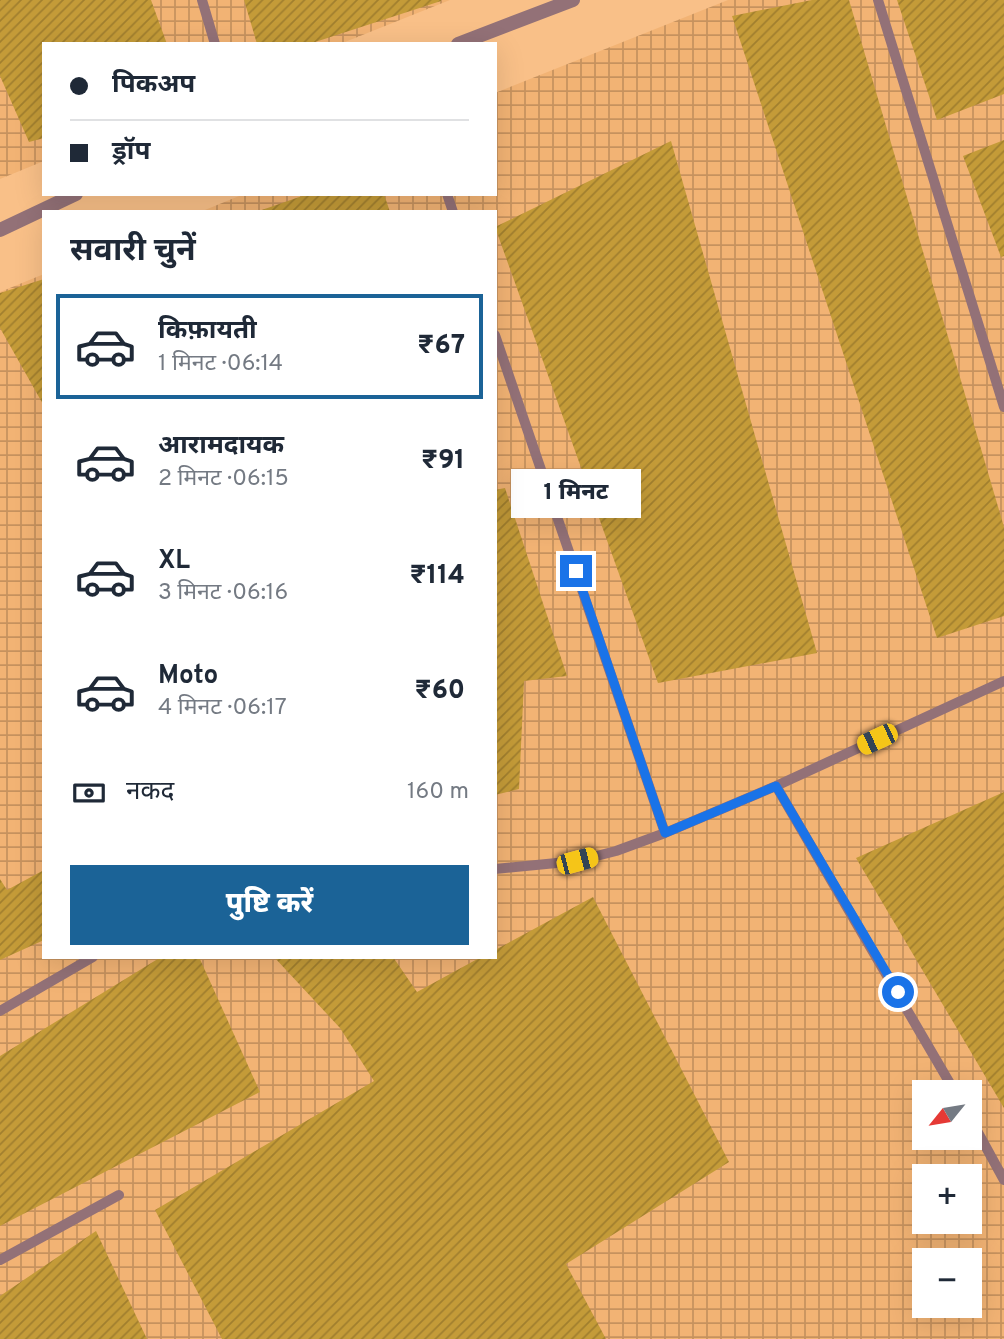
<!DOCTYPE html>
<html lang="hi">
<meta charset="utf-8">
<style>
body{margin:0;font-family:Overpass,"Noto Sans Devanagari",sans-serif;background:#f6f6f7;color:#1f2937;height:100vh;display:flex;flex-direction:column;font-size:26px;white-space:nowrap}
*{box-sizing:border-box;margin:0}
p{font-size:23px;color:#747a83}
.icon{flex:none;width:38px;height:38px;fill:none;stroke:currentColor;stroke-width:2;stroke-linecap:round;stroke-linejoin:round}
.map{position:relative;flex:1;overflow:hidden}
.sheet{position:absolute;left:42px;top:210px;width:455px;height:749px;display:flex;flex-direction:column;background:#fff;border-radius:0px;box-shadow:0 7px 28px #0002}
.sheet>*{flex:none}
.guide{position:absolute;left:42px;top:42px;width:455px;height:154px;border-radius:0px;box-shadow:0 7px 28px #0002;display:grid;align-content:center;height:154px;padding:0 28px;background:#fff}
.needle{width:46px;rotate:240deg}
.fabs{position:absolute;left:912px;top:1080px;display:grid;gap:14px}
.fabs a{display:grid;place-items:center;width:70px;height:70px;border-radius:0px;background:#fff;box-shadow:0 7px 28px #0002;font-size:35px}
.end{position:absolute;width:32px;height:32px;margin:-16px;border:9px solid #1a73e8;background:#fff;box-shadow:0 0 0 4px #fff}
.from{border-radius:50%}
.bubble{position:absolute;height:49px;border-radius:0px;background:#fff;box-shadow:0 7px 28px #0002;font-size:23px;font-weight:800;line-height:49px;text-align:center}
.car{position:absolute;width:21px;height:42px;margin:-21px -10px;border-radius:9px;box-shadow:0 0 5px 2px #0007;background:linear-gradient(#f5c518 24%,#345 0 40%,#f5c518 0 76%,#345 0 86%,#f5c518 0)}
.guide b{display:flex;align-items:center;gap:24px;height:66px;font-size:26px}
.guide b+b{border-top:2px solid #e0e1e3}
.guide i{width:18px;height:18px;background:#1f2937}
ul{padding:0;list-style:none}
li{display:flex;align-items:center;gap:21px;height:105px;margin:0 14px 10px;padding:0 14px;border:4px solid transparent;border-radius:0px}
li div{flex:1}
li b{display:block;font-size:26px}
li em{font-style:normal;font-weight:800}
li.active{border-color:#1b6397}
li>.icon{width:63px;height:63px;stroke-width:1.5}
h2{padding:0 28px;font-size:32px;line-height:84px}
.pay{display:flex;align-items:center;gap:18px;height:77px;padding:0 28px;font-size:26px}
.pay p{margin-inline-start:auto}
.button{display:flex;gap:14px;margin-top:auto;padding:14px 28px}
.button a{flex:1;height:80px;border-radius:0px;background:#1b6397;color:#fff;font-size:28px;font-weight:800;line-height:80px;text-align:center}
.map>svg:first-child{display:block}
</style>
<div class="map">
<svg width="1004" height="1339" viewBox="0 0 1004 1339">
<defs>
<pattern id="industrial-grid" width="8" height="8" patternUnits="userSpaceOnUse" patternTransform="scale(1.75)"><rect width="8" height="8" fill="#f2b374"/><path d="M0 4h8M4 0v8" fill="none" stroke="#c6925e"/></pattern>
<pattern id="building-hatch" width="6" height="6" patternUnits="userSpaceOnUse" patternTransform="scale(1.75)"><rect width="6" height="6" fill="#c49b38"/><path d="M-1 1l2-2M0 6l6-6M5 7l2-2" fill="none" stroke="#a17f2e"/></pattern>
</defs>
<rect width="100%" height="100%" fill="#f9c088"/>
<path fill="url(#industrial-grid)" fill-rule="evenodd" d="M0 0H450L340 44H44V161L0 179Z
M728 0H1004V1339H0V292L44 274V957H495V212H200L244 194H495V93ZM924 1092H970V1138H924ZM924 1176H970V1222H924ZM924 1260H970V1306H924Z"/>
<path fill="url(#building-hatch)" d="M0 0H151L167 44H44V138L29 142 0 76Z
M244 0H441V1L309 44H257Z
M812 0H849L1004 527V616L937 638 732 16Z
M897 0H1004V94L937 120Z
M1004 140V256L1001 257 963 156Z
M671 141 817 653 658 683 495 227Z
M308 194H384L390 212H256Z
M44 279V406L0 328V293Z
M505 488 567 676 524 681 519 789 495 795V490Z
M1004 792V1108L856 858Z
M44 870V940L0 960V879L7 890Z
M593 897 729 1162 566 1264 606 1339H222L155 1210 374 1081 340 1028 274 957H393L417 992 481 957H495V950Z
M161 957H199L260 1092 0 1226V1056Z
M96 1231 147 1339H0V1296Z"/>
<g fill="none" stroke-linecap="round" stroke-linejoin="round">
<path stroke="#937177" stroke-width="10" d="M202 0 215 44
M878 0 1004 407
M447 194 453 212
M495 335 665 833
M776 786 955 1092
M495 869 577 861 616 851 665 833 776 786 1004 681
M0 1011 93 957
M970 1118 1004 1180
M0 1260 119 1195"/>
<path stroke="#937177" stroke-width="14" d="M458 44 573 0
M0 230 76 194"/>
</g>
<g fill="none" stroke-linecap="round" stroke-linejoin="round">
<path stroke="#1a73e8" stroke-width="9" d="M576 571 665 833 776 786 898 992"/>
</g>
</svg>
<div class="fabs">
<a><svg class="needle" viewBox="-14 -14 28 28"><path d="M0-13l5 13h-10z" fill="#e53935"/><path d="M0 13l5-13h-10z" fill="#747a83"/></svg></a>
<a>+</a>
<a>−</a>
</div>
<i class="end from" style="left:898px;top:992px"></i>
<i class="end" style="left:576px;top:571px"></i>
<div class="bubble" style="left:511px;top:469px;width:130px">1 मिनट</div>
<i class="car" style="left:877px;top:739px;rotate:245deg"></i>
<i class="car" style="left:577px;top:861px;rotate:75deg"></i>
<div class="guide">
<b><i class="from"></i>पिकअप</b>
<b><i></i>ड्रॉप</b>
</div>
<section class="sheet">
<h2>सवारी चुनें</h2>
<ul>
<li class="active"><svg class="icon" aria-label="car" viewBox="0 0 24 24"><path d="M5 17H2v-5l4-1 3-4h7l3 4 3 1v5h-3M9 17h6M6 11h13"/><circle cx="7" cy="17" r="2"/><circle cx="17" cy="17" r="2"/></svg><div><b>किफ़ायती</b><p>1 मिनट · 06:14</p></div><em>₹67</em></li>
<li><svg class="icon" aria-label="car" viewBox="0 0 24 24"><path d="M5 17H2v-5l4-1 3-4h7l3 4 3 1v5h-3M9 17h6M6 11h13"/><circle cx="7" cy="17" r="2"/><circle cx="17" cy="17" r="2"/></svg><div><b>आरामदायक</b><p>2 मिनट · 06:15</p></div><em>₹91</em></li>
<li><svg class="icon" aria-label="car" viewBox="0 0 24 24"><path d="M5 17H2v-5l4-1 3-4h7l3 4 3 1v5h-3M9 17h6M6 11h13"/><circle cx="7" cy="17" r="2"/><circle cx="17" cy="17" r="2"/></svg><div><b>XL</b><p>3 मिनट · 06:16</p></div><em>₹114</em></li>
<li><svg class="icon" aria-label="car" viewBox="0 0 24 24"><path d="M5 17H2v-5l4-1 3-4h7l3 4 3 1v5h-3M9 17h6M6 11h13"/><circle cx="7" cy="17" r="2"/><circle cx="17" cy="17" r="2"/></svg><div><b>Moto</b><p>4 मिनट · 06:17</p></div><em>₹60</em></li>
</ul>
<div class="pay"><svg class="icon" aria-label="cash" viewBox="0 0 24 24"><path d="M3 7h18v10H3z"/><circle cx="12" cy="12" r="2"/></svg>नकद<p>160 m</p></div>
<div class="button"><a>पुष्टि करें</a></div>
</section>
</div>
